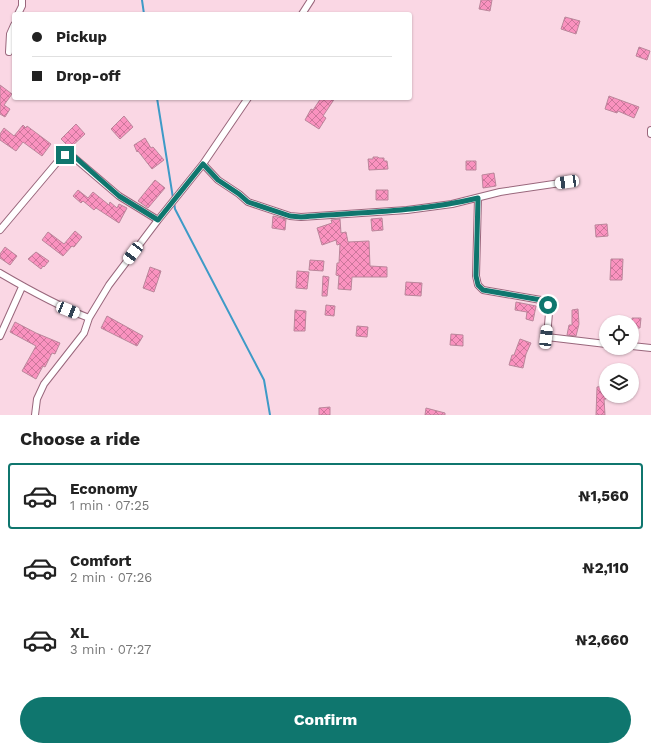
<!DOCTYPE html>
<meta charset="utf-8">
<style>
body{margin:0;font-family:"Work Sans",sans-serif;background:#f6f6f6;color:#222;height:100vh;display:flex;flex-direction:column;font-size:15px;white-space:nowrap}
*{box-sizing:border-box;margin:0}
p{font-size:13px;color:#767676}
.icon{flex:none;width:22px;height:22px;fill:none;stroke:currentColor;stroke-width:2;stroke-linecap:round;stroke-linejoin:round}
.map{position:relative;height:415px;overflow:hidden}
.panel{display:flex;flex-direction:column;background:#fff;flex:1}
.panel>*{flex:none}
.guide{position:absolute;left:12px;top:12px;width:400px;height:88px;border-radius:4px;box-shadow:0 1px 3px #0004;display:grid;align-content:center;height:88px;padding:0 20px;background:#fff}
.buttons{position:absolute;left:599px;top:315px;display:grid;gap:8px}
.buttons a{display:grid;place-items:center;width:40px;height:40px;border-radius:50%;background:#fff;box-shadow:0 1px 3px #0004;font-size:20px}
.end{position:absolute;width:18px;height:18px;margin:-9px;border:5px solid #0f766e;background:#fff;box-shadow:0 0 0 2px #fff}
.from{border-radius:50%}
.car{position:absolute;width:12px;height:24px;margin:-12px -6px;border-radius:5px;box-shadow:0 0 3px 1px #0007;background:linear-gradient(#fff 24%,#345 0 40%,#fff 0 76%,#345 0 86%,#fff 0)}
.guide b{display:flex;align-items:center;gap:14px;height:38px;font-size:15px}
.guide b+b{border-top:1px solid #e0e0e0}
.guide i{width:10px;height:10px;background:#222}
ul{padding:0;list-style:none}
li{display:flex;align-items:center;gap:12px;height:66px;margin:0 8px 6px;padding:0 12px;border:2px solid transparent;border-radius:4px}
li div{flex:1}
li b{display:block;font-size:15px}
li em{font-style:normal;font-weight:700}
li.active{border-color:#0f766e}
li>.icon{width:36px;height:36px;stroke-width:1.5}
h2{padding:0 20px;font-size:18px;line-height:48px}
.button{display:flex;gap:8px;margin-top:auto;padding:8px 20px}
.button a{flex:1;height:46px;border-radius:24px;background:#0f766e;color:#fff;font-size:16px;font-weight:700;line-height:46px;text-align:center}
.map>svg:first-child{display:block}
</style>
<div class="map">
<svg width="651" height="415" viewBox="0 0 651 415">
<defs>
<pattern id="building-cross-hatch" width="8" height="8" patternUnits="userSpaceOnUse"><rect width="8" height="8" fill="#fa92bf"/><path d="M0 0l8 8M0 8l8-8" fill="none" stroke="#cb779b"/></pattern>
</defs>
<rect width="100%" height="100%" fill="#fad7e4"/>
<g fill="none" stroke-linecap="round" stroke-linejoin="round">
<path stroke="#3e9ac7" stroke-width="2" d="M142 0 144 14
M157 98 173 198
M174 202 175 209 264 380 270 415"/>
</g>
<path fill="url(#building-cross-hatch)" stroke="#bb869b" d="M481 0H492L490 11 479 9Z
M565 17 580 21 576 34 561 29Z
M639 47 650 51 647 60 636 56Z
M0 85 12 94 4 105 10 109 5 117 0 114Z
M609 96 639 107 634 118 618 111 617 113 605 109Z
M321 98H335L323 116 326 118 319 129 305 120 311 109 313 110Z
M124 116 133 127 120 139 111 129Z
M76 124 85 134 70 148 61 139Z
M23 125 26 128 27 126 51 144 42 156 23 142 16 151 0 140V134L4 128 14 136Z
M145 138 151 148 153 147 164 160 152 169 138 151 137 152 134 145Z
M373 157H378L379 158H384V161H387L388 169 369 170 368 159H373Z
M466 161H476V170H466Z
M494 173 496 186 483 188 482 175Z
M155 180 165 188 148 208 138 201Z
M78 190 88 198 93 192 109 205 110 202 117 208 119 204 127 208 119 223 96 208 94 210 83 201 81 203 73 196Z
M376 190H388V200H376Z
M273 216 286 219 285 230 272 228Z
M382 218 383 230 372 231 371 219Z
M340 219 341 233 346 232 348 242 369 241 370 266 387 267V277H352L351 290 338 289 339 276 336 275 337 263H339L340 244 337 245 336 240 322 245 317 228 332 223 331 220Z
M607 224 608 236 596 237 595 225Z
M75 231 82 237 74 247 72 246 63 256 42 240 48 232 64 244Z
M5 247 17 256 10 265 0 258V254Z
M36 252 49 261 44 267 43 266 41 269 28 259Z
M611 259H623L622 280H610Z
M310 260 324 261 323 271 309 270Z
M150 267 161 271 154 292 143 288Z
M297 271 309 272 307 289 296 288Z
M323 276 329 277 327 296H322Z
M406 282 422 283 421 296 405 295Z
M516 302 536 306 533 321 526 319 527 312 515 310Z
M326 305 335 306 334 316 325 315Z
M578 309 579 324 576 336 567 335 569 325H572V310Z
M295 310 306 311 305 331H294Z
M107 316 143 336 137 346 101 328Z
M632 318H641L640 328H632Z
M15 322 36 333 60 343 55 354 52 353 45 367 43 366 36 379 22 371 36 346 10 332Z
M357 326 368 327 367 337 356 336Z
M451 334 463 335V346L450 345Z
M520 339 531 343 526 354 523 368 509 365 512 355H514Z
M606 386V399H604L605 415H596L597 387Z
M330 407V415H319V408Z
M426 408 445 413V415H425Z"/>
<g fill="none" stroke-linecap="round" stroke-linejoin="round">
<g stroke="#99677c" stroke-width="8">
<path id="street" d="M18 14 22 6V0
M302 14 311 0
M9 52 10 34 14 25
M651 130V134
M203 164 218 180 239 194 248 202 290 216 301 217 407 210 452 204 500 192 567 182
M478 198 476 276 478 285 483 290 541 300 548 305 549 313 547 337 606 344
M0 230 59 160 65 155H71L119 196 158 220
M0 273C29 290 58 306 89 318
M0 336 22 287
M632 346 651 348
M35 415 37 399 44 384 84 333 89 318 109 285 158 220 203 164 248 98"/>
</g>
<use href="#street" stroke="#fff" stroke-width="6"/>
</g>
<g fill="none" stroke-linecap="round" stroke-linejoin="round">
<path stroke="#0f766e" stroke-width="5" d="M65 155 71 154 76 158 119 196 158 220 203 164 218 180 239 194 248 202 290 216 301 217C360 212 420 212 478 198L476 276 478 285 483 290 541 300 548 305"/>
</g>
</svg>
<div class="buttons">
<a><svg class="icon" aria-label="locate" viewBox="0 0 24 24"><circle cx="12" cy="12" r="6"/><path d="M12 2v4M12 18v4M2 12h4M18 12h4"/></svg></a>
<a><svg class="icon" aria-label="layers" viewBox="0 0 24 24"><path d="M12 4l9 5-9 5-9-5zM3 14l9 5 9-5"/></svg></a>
</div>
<i class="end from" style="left:548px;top:305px"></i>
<i class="end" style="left:65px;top:155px"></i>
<i class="car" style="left:567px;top:182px;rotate:262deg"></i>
<i class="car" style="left:133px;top:253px;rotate:217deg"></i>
<i class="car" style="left:68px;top:310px;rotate:112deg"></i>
<i class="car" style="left:546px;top:337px;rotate:6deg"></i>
<div class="guide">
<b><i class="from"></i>Pickup</b>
<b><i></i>Drop-off</b>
</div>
</div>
<section class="panel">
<h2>Choose a ride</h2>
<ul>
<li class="active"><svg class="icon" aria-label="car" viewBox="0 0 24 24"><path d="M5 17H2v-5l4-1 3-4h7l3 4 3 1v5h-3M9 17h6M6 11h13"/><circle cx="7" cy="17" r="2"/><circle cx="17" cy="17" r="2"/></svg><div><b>Economy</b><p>1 min · 07:25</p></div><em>₦1,560</em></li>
<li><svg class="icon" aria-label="car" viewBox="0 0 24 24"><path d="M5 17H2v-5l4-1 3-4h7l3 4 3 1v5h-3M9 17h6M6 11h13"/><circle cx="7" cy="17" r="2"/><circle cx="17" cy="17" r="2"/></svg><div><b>Comfort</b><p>2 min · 07:26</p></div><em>₦2,110</em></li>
<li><svg class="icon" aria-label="car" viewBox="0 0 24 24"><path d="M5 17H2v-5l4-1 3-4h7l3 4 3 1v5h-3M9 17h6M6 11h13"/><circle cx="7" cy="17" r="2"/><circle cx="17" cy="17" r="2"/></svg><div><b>XL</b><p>3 min · 07:27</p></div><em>₦2,660</em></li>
</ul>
<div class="button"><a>Confirm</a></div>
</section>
